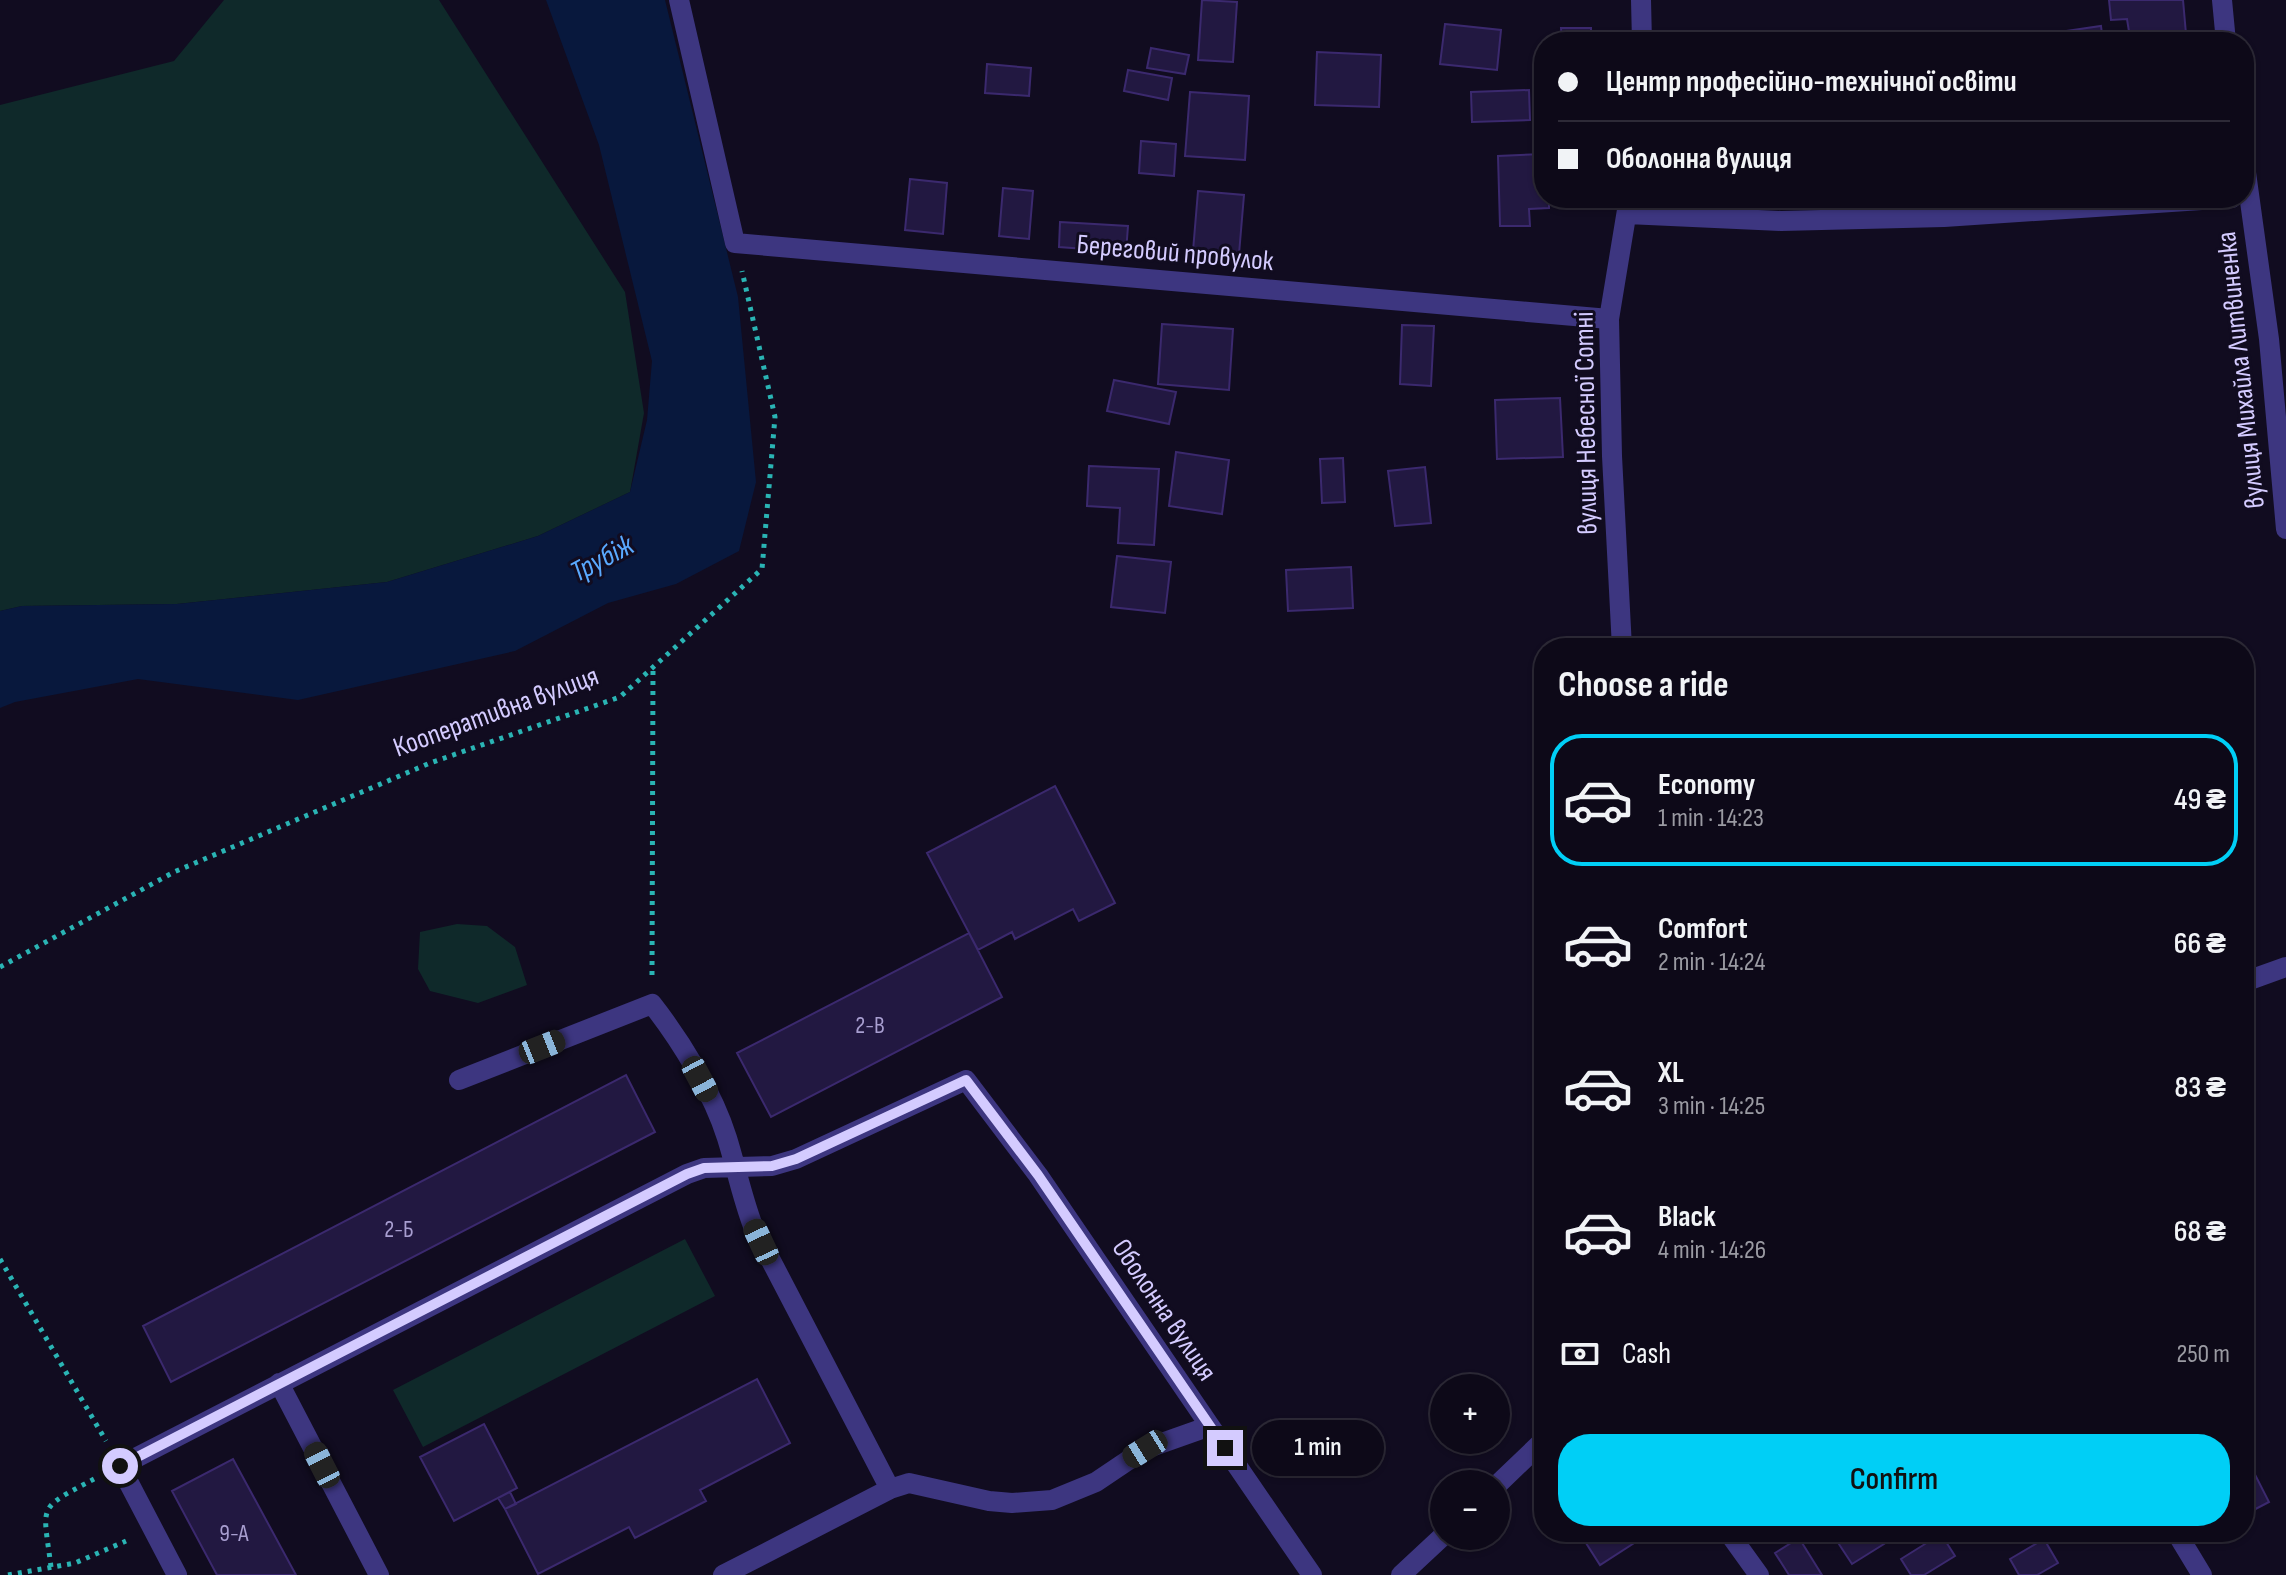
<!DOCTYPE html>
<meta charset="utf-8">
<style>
body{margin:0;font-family:"Sofia Sans Condensed",sans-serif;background:#161221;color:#f1f3f6;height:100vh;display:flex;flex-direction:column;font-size:30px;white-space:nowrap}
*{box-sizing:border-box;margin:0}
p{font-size:26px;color:#9a9aa2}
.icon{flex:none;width:44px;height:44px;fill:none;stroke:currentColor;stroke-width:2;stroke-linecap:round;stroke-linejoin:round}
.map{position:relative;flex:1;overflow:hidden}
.side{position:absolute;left:1534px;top:638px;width:720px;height:904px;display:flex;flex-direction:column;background:#0d0918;border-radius:32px;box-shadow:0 2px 6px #0004,0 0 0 2px #2d2a37}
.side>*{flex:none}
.guide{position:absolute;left:1534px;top:32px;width:720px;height:176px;border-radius:32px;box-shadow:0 2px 6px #0004,0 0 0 2px #2d2a37;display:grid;align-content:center;height:176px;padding:0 24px;background:#0d0918}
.controls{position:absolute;left:1430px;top:1374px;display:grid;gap:16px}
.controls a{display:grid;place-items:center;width:80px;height:80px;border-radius:50%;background:#0d0918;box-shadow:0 2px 6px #0004,0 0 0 2px #2d2a37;font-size:40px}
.end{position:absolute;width:36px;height:36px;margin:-18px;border:10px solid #d4cbff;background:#111;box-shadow:0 0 0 4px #111}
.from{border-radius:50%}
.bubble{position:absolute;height:56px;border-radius:28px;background:#0d0918;box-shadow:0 2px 6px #0004,0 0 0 2px #2d2a37;font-size:26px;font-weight:600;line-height:56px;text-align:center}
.car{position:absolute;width:24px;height:48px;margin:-24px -12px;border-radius:10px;box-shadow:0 0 6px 2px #0007;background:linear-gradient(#222 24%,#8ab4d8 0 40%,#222 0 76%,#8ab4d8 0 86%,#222 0)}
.guide b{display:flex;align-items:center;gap:28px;height:76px;font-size:30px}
.guide b+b{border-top:2px solid #2d2a37}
.guide i{width:20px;height:20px;background:#f1f3f6}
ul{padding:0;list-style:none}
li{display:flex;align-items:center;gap:24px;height:132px;margin:0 16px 12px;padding:0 8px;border:4px solid transparent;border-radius:32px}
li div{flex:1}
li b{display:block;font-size:30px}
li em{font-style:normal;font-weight:600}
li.active{border-color:#00cff6}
li>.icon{width:72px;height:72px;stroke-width:1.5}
h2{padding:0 24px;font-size:36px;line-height:96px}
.pay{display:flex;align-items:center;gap:20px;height:88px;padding:0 24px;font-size:30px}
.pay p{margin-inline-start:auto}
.primary-button{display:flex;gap:16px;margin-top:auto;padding:16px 24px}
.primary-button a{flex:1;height:92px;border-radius:32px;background:#00cff6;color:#111;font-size:32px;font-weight:600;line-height:92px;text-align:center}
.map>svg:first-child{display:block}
</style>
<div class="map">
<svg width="2286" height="1575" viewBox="0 0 2286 1575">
<rect width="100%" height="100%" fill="#110c20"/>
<path fill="#0f292a" d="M224 0H439L625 292 644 413 630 492 538 536 387 582 177 604 22 606 0 611V105L174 61Z
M457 924 487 926 515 947 527 985 478 1003 430 991 418 969 420 932Z
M685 1239 715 1296 423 1447 393 1390Z"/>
<path fill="#08183d" d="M546 0H665L738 297 756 482 739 551 676 584 608 603 515 651 298 700 138 679 15 702 0 708V611L22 606 177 604 387 582 538 536 630 492 647 420 652 361 599 145Z"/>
<path fill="#221841" stroke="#3b296e" stroke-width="2" d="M1202 0 1237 2 1233 62 1198 60Z
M2109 0H2183L2186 34 2130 38 2127 19 2111 20Z
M1445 24 1501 30 1497 70 1440 64Z
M2101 26 2103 42H2046L2045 34Z
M1561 28H1591V42H1562Z
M1151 48 1189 55 1185 74 1147 68Z
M1317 52 1381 55 1379 107 1315 105Z
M987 64 1031 68 1029 96 985 93Z
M1128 70 1172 78 1168 100 1124 91Z
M1529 90 1530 120 1472 122 1471 92Z
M1190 92 1249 96 1245 160 1185 156Z
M1141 141 1176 144 1174 176 1139 173Z
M1544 154V198H1549V208L1529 209 1530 226H1500L1498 156Z
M910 179 947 183 943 234 905 230Z
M1003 188 1033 191 1029 239 999 236Z
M1198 191 1244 195 1239 254 1193 251Z
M1060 222 1128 226 1126 252 1059 247Z
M1162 324 1233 329 1229 390 1158 384Z
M1402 325 1434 326 1431 386 1400 384Z
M1114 380 1176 392 1169 424 1107 411Z
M1560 398 1563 457 1497 459 1495 400Z
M1176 452 1229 460 1222 514 1169 506Z
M1343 458 1345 502 1322 503 1320 459Z
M1089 466 1159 469 1154 545 1118 543 1120 508 1087 506Z
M1425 467 1431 523 1395 526 1388 471Z
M1117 556 1171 562 1165 613 1111 607Z
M1351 567 1353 608 1288 611 1286 570Z
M1055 786 1115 903 1079 921 1073 909 1015 939 1012 932 978 950 927 853Z
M969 933 1002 997 771 1117 737 1053Z
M626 1075 655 1132 171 1382 143 1326Z
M757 1379 790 1443 700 1490 706 1501 635 1538 629 1527 538 1574 505 1509Z
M484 1424 517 1488 454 1521 420 1457Z
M2244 1453 2269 1502 2244 1515Z
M233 1459 296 1575H217L172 1491Z
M510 1492 516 1504 505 1509 498 1498Z
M1579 1532H1642L1645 1536 1600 1565Z
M1831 1532H1876L1884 1544 1852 1564Z
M1941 1534 1955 1556 1924 1575H1911L1901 1559Z
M1799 1538 1822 1575H1789L1775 1553Z
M2044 1539 2058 1563 2037 1575H2019L2010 1559Z"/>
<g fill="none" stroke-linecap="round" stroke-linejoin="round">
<path stroke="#2ab4b4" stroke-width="5" stroke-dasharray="4 6" stroke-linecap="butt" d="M0 967 174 872 430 763 620 697 762 569 775 417 742 271
M652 975 653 669
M0 1259 106 1441
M51 1567C43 1503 36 1510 94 1479
M8 1575 75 1563 126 1541"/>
<path stroke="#3d3680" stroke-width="20" d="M679 0 735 243 1609 319
M1641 0 1642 42
M2222 0 2226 42
M2244 158 2269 339 2286 529
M1627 214 1781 221 1944 217 2232 198
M1622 648 1612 456 1609 319 1629 198
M2244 982 2286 967
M459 1080 652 1004C681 1041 713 1093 727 1138 736 1167 742 1197 753 1226L890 1489 723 1575
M279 1383 379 1575
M1496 1486 1544 1440
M890 1489 909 1483 989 1501 1012 1503 1052 1500 1096 1482 1145 1449 1210 1426
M1728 1532 1759 1575
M2176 1532 2202 1575
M177 1575 120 1466 687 1174 704 1168 772 1166 796 1159 966 1080 1038 1175 1312 1575
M1401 1575 1444 1535"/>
</g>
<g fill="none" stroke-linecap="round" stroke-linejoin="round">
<path stroke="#d4cbff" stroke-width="10" d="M120 1466 687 1174 704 1168 772 1166 796 1159 966 1080 1038 1175 1225 1448"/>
</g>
<g text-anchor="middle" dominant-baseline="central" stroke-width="6" stroke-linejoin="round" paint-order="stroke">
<g font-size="24" fill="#a89ed0">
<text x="870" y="1025">2-В</text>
<text x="399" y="1229">2-Б</text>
<text x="234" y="1533">9-А</text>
</g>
<g font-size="28" fill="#d4cbff" stroke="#110c20">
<text transform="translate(1175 253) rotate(5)">Береговий провулок</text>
<text transform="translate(2241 370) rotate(-96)">вулиця Михайла Литвиненка</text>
<text transform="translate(1586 423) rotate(-91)">вулиця Небесної Сотні</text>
<text transform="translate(496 712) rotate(-20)">Кооперативна вулиця</text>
<text transform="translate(1164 1310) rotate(56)">Оболонна вулиця</text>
</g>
<g font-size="30" font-style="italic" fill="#59a9ff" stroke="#110c20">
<text transform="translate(602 559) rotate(-28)">Трубіж</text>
</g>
</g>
</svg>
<div class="controls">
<a>+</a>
<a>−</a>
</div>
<i class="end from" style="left:120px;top:1466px"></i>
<i class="end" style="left:1225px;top:1448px"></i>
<div class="bubble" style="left:1252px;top:1420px;width:132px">1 min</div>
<i class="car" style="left:542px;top:1047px;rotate:68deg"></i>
<i class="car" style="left:700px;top:1079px;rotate:152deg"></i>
<i class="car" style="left:761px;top:1242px;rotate:335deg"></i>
<i class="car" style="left:1145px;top:1449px;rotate:238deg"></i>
<i class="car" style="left:322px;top:1465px;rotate:333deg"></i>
<div class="guide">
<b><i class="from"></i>Центр професійно-технічної освіти</b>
<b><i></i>Оболонна вулиця</b>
</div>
<section class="side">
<h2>Choose a ride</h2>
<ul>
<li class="active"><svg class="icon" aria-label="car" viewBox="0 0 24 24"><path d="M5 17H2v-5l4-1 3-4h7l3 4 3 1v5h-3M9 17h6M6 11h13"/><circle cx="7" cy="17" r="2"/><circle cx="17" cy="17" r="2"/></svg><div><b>Economy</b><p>1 min · 14:23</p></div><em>49 ₴</em></li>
<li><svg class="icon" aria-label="car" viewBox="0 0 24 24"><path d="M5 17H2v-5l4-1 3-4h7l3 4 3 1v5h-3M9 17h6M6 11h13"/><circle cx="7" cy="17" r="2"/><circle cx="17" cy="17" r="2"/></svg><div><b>Comfort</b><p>2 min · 14:24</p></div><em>66 ₴</em></li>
<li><svg class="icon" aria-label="car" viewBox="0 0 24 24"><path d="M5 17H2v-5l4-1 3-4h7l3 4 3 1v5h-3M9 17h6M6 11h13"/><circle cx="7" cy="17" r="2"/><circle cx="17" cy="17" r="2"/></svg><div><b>XL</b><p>3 min · 14:25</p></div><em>83 ₴</em></li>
<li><svg class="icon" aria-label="car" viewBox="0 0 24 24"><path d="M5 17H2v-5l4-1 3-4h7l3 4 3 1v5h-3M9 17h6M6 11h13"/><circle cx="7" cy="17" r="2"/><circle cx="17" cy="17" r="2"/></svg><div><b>Black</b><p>4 min · 14:26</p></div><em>68 ₴</em></li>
</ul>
<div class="pay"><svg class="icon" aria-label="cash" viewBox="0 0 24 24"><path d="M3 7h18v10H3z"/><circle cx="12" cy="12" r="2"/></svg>Cash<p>250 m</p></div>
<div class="primary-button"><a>Confirm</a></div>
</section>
</div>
